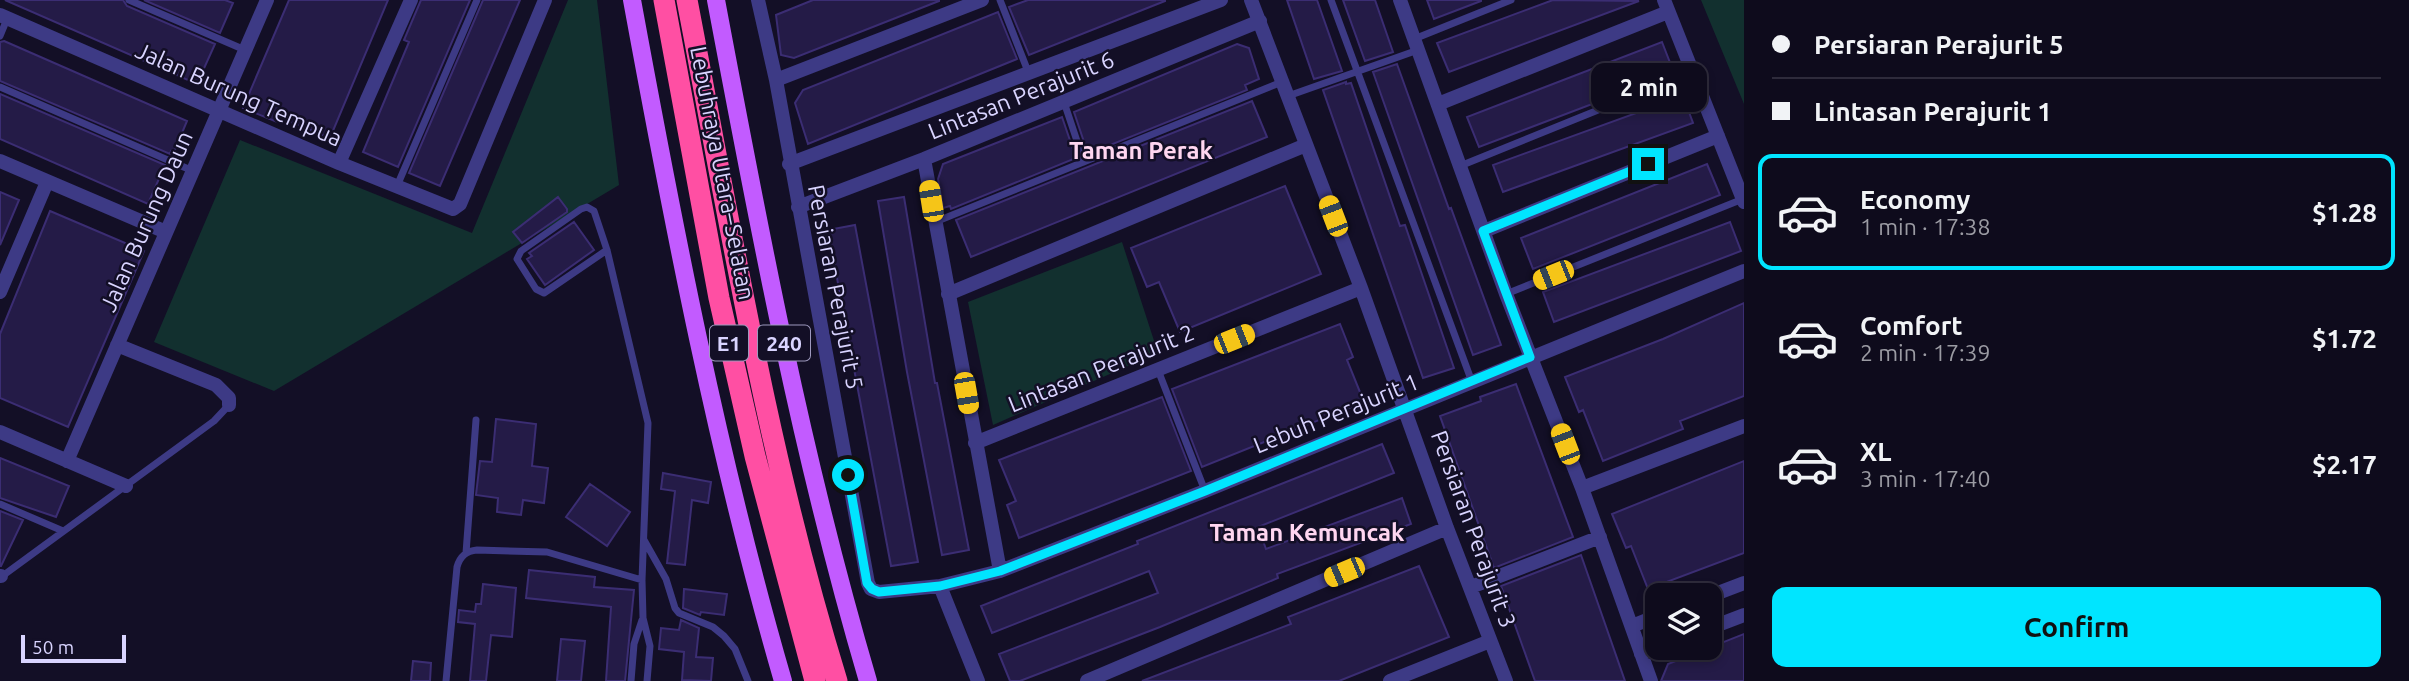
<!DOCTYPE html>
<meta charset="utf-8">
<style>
body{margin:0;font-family:Ubuntu,sans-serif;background:#171425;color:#f1f3f6;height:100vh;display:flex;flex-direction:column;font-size:26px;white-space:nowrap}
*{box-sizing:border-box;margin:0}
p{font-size:23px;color:#9b9ba3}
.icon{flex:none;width:38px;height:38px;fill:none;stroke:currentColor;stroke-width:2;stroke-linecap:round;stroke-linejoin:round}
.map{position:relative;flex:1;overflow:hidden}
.side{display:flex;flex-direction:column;background:#0e0b1c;width:665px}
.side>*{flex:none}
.top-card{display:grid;align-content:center;height:154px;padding:0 28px;background:#0e0b1c}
.buttons{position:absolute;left:1645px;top:583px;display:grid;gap:14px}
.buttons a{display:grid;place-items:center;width:77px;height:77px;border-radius:14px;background:#0e0b1c;box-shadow:0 4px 10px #0003,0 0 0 2px #2e2b3b;font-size:35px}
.scale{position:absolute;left:21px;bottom:18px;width:105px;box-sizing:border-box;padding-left:7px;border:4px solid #d9d4ff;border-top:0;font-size:19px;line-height:24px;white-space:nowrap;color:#d9d4ff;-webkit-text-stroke:5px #130f26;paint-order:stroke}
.end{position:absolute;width:32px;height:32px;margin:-16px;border:9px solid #00e5ff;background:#111;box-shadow:0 0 0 4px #111}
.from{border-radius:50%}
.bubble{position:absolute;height:49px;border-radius:14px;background:#0e0b1c;box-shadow:0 4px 10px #0003,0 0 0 2px #2e2b3b;font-size:23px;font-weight:700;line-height:49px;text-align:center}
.car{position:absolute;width:21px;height:42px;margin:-21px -10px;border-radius:9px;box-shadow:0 0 5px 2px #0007;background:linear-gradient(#f5c518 24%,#345 0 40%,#f5c518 0 76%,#345 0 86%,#f5c518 0)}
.top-card b{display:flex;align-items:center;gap:24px;height:66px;font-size:26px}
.top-card b+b{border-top:2px solid #2e2b3b}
.top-card i{width:18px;height:18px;background:#f1f3f6}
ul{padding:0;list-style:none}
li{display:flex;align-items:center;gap:21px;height:116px;margin:0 14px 10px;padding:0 14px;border:4px solid transparent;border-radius:14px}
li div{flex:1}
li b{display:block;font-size:26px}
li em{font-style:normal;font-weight:700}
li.current{border-color:#00e5ff}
li>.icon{width:63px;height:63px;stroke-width:1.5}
.button{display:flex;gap:14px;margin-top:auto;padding:14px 28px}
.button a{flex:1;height:80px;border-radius:14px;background:#00e5ff;color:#111;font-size:28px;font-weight:700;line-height:80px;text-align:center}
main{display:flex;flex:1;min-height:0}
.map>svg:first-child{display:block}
</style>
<main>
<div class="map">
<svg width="1744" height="681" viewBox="0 0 1744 681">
<rect width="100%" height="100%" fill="#130f26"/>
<path fill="#12302f" d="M568 0H597L619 185 274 391 154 342 240 140 472 233Z
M1701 0H1744V104Z
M1122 242 1158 353 993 425 968 302Z"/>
<path fill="#241b47" stroke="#3b2d73" stroke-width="2" d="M5 0H123L127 6 215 44 197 84Z
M144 0H225L233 3 220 33Z
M289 0H388L330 138 279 117 277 122 243 108Z
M421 0H470L398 167 363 152 409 42 404 40Z
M483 0H520L440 186 409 173Z
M813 0H939V1L794 58 781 55 776 15Z
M1028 0H1165V1L1029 55 1009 7Z
M1287 0H1317L1342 71 1314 79Z
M1343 0H1375L1393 52 1365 61Z
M1427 0H1481V1L1434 19Z
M1553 0 1639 1 1449 72 1437 43Z
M998 12 1017 59 808 144 795 103 803 90Z
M4 41 187 121 174 152 171 151 170 154 0 81V42Z
M1662 42 1674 73 1479 147 1467 117Z
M1237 44 1249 48 1259 79 1245 85 1247 90 1088 154 1074 112Z
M1397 64 1449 209 1451 208 1501 345 1473 355 1373 72Z
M1346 82V84L1351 83 1400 226 1405 225 1454 368 1423 378 1323 90Z
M0 94 165 165 148 204 0 139Z
M1683 96 1693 123 1503 192 1493 165Z
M1252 101 1267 137 971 257 956 220Z
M1062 117 1076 158 951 209 950 206 943 208 938 179 943 164Z
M1707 164 1720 195 1533 269 1521 238Z
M1285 186 1321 274 1180 332 1159 282 1147 287 1131 248Z
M0 192 19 200 0 245Z
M558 197 567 209V212L522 243 513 232Z
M904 197 935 383H937L969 550 942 555 907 372 878 201Z
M50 211 144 251 68 427 0 398V334Z
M574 222 594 250 545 285 527 259 532 256 529 253Z
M1730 222 1741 251 1554 322 1543 292Z
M855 225 918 562 891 566 828 230Z
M1744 303V396L1680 421 1683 429 1603 461 1583 410 1579 412 1565 377 1663 339Z
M1340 324 1353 357 1347 360 1364 402 1202 467 1172 389Z
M1516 384 1573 537 1494 568 1440 416 1481 401 1480 397Z
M1162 397 1191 471 1019 538 1007 505 1016 501 999 460Z
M496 419 536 424 532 466 548 468 544 503 523 500 521 515 497 512 498 498 476 495 480 461 492 462Z
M1382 444 1394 473 1258 527 1266 549 1402 498 1411 524 1277 574 1278 578 1160 627 1020 681H1010L999 654 1158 593 1149 571 992 633 981 606 1138 544 1137 541Z
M0 458 69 486 56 517 0 498Z
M1744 461V553L1648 589 1631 546 1626 548 1612 514Z
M663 473 711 482 708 503 692 500 685 565 667 563 675 491 661 489Z
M590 484 630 512 607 546 566 517Z
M0 511 23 520 1 566H0Z
M1581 555 1625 681H1535L1501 586Z
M1419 566 1449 637 1339 681H1142L1291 624 1288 617Z
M529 570 595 577 594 587 634 590 625 681H606L611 607 526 598Z
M483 584 516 588 512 637 491 635 486 681H470L475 624 458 622 459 610 475 612 476 604H481Z
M684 589 727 594 724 615 701 612 700 615 683 608Z
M681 620 699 628 696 657 713 658 711 681 682 680 684 652 659 649 661 628 679 630Z
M1744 634V681H1661L1668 664Z
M561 639 585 641 581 681H557Z
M413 661 431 663 430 681H411Z"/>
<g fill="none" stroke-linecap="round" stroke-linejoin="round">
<path stroke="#3d3a85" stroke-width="7" d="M129 0 245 50
M1000 0 1029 74
M1331 0 1472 382
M0 36 7 19
M1414 39 1511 0
M0 87 193 171
M1288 96 1418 50
M1064 102 1084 162
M1460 166 1692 72
M397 186 477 0
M935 222 1282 82
M607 250 544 293 536 289 517 259 521 251 581 209 587 207 594 211 607 250 648 423 642 580 643 618 650 646 647 681
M1506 294 1743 199
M1158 370 1205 491
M0 504 63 531
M644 540 666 579 675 608 679 613 713 627 724 636 735 649 748 681
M466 553 476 420
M1 577 214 421 229 405
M446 681 457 567C460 556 466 551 477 550L547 552 642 580
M631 681 634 644 642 620"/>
<path stroke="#3d3a85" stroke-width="14" d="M758 0 776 80 868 583 871 589 879 592 940 586 978 681
M1251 0 1361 288 1447 528 1506 681
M1400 0 1506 294 1582 488 1651 681
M1664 0 1744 202
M0 15 339 163 453 209 460 204 545 0
M776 80 982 0
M1438 104 1668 12
M924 159 1000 571
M0 161 166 232
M339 163 411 0
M789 164 1221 0
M798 207 924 159 1260 21
M1484 231 1718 136
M0 292 47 182
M948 294 1306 145
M117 345 216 385 229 398V405
M0 432 126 486
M975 443 1361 288
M67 461 267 0
M1582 488 1744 426
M0 576H1
M940 586 1000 571 1205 491 1744 271
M1471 587 1600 537
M1710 596 1744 583
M1632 626 1657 616
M1710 628 1744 615
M1641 654 1658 648
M1087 681 1447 528
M1390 681 1490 641"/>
<path stroke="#c25bff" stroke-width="18" d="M632 0C674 229 718 457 783 681
M716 0C759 229 802 458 868 681"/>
<path stroke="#ff4fa3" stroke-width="21" d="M664 0 719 298 755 456 815 681
M687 0C731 229 768 458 837 681"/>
</g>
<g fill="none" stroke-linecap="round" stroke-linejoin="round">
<path stroke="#00e5ff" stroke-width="9" d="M848 475 867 583 872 589 879 592 940 586 1000 571 1205 491 1530 357 1483 231 1648 164"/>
</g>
<g text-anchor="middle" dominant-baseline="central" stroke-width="5" stroke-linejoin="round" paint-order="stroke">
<g fill="#130f26" stroke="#9e99be" stroke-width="2">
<rect x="710" y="325.5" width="38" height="35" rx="5"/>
<rect x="758" y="325.5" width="52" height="35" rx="5"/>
</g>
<g font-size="21" font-weight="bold" fill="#d9d4ff">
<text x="729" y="343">E1</text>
<text x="784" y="343">240</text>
</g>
<g font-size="23" fill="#d9d4ff" stroke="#130f26">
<text transform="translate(239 94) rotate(24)">Jalan Burung Tempua</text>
<text transform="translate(1021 95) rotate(-22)">Lintasan Perajurit 6</text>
<text transform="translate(723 173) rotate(79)">Lebuhraya Utara–Selatan</text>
<text transform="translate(146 221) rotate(-66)">Jalan Burung Daun</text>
<text transform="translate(836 287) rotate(79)">Persiaran Perajurit 5</text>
<text transform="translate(1101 368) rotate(-22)">Lintasan Perajurit 2</text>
<text transform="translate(1336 413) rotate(-22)">Lebuh Perajurit 1</text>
<text transform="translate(1474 529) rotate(70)">Persiaran Perajurit 3</text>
</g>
<g font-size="24" font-weight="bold" fill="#ffd6f0" stroke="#130f26">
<text x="1141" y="150">Taman Perak</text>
<text x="1307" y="532">Taman Kemuncak</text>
</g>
</g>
</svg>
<div class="buttons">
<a><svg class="icon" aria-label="layers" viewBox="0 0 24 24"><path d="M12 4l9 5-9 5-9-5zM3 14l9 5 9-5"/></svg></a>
</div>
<div class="scale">50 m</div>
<i class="end from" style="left:848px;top:475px"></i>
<i class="end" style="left:1648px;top:164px"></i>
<div class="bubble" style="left:1591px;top:63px;width:116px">2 min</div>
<i class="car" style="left:931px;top:201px;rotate:351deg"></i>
<i class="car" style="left:1333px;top:216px;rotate:339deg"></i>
<i class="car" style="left:1553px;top:275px;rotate:248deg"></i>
<i class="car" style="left:1234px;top:339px;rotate:68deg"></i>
<i class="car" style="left:966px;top:393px;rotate:170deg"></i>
<i class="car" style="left:1565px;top:444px;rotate:339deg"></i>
<i class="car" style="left:1344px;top:572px;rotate:247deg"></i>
</div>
<section class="side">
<div class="top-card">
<b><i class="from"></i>Persiaran Perajurit 5</b>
<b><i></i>Lintasan Perajurit 1</b>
</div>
<ul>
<li class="current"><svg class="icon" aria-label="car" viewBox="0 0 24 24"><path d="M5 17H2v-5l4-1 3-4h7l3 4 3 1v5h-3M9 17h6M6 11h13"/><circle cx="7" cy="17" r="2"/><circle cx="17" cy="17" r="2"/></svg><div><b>Economy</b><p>1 min · 17:38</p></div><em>$1.28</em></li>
<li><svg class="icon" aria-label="car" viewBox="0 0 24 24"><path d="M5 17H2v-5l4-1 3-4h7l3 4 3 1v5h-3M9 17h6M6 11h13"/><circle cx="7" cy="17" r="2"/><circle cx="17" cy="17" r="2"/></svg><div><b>Comfort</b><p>2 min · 17:39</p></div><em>$1.72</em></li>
<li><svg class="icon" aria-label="car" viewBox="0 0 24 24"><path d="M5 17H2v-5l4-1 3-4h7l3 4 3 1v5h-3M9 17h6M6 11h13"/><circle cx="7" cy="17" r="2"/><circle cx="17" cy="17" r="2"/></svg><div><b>XL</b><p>3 min · 17:40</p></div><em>$2.17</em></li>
</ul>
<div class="button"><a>Confirm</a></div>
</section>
</main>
